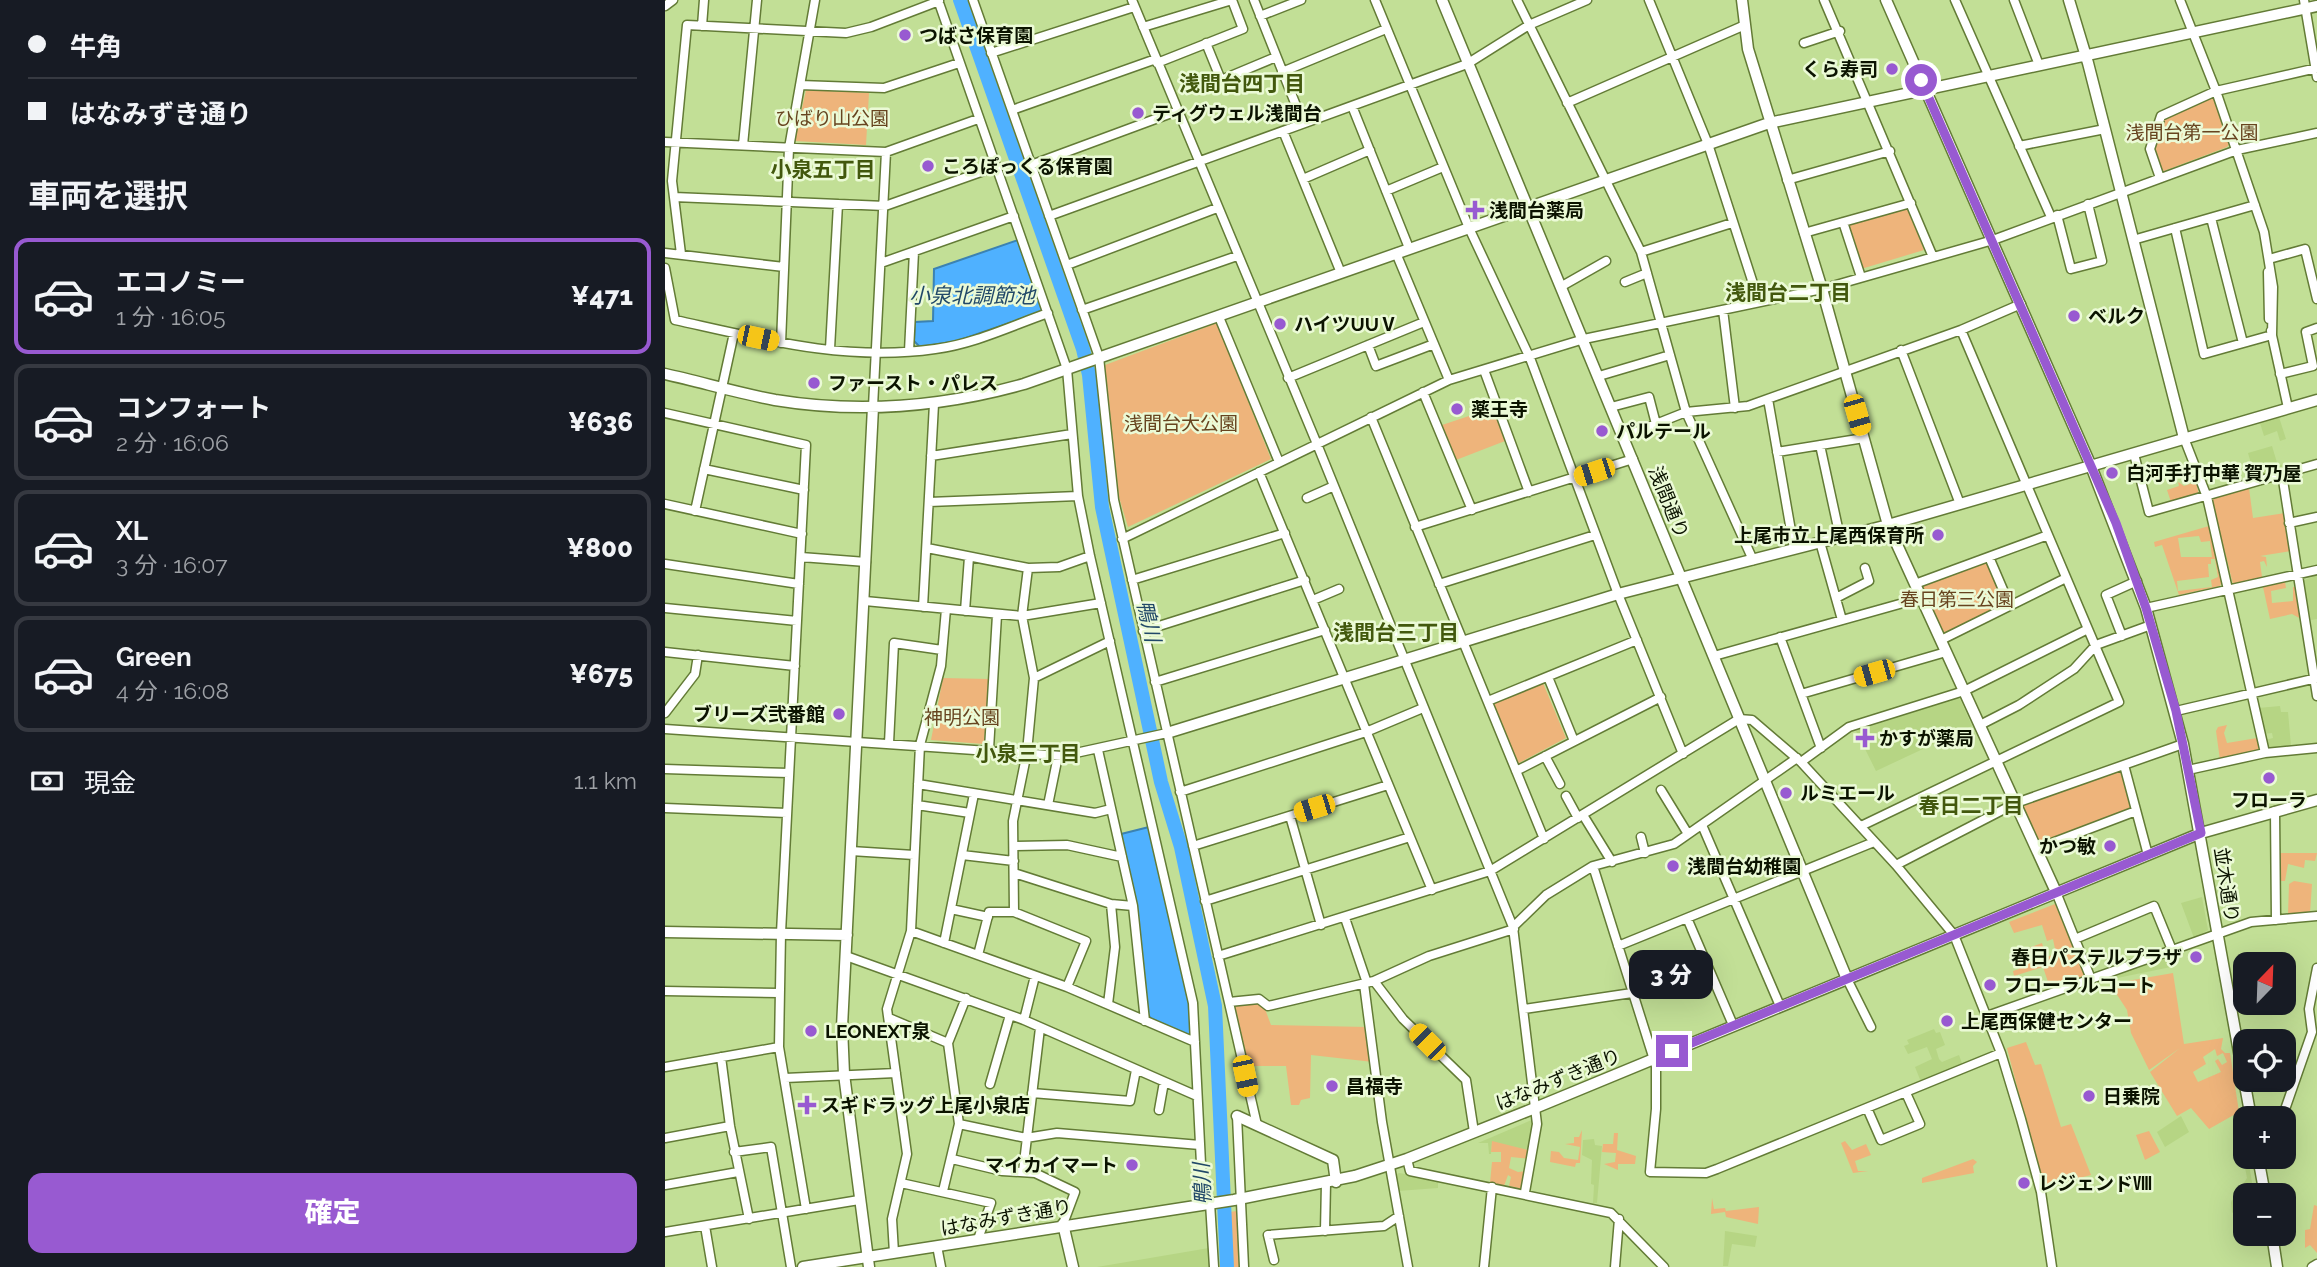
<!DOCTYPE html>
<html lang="ja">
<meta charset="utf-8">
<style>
body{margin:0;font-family:Raleway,"Noto Sans JP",sans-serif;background:#242831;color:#f1f3f6;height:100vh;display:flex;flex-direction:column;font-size:26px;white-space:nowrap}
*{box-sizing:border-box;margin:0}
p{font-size:23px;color:#9ea1a6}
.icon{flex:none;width:38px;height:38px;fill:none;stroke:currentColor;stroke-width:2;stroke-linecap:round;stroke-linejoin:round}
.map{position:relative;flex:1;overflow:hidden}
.side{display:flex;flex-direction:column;background:#171b24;width:665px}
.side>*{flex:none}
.guide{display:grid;align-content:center;height:154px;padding:0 28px;background:#171b24}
.needle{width:46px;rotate:23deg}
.buttons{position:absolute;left:1568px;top:952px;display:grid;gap:14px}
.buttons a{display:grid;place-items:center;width:63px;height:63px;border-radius:14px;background:#171b24;box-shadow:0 7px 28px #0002;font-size:35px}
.end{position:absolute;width:32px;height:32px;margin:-16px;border:9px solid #985ad1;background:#fff;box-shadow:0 0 0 4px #fff}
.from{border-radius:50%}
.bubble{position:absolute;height:49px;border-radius:14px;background:#171b24;box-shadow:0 7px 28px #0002;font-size:23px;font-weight:800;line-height:49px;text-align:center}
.car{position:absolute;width:21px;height:42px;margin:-21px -10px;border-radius:9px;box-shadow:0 0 5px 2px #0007;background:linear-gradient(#f5c518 24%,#345 0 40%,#f5c518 0 76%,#345 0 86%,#f5c518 0)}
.guide b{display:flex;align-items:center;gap:24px;height:66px;font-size:26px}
.guide b+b{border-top:2px solid #363941}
.guide i{width:18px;height:18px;background:#f1f3f6}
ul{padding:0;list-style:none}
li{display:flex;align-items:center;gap:21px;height:116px;margin:0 14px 10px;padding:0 14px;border:4px solid #363941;border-radius:14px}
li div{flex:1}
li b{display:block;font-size:26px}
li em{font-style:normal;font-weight:800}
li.selected{border-color:#985ad1}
li>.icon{width:63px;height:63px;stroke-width:1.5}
h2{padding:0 28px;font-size:32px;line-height:84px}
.pay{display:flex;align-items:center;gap:18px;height:77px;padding:0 28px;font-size:26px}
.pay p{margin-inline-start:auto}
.action{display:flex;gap:14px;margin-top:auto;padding:14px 28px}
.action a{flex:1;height:80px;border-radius:14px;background:#985ad1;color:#fff;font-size:28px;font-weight:800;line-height:80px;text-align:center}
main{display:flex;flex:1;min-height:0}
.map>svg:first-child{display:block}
</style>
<main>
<section class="side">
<div class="guide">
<b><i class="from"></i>牛角</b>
<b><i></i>はなみずき通り</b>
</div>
<h2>車両を選択</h2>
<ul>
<li class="selected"><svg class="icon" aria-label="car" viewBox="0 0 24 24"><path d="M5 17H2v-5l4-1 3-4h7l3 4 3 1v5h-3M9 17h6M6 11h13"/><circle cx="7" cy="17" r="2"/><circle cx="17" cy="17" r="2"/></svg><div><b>エコノミー</b><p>1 分 · 16:05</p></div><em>¥471</em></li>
<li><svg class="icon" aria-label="car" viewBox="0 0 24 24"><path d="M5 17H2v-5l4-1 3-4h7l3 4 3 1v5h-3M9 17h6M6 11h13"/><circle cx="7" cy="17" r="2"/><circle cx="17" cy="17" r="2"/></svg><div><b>コンフォート</b><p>2 分 · 16:06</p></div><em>¥636</em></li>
<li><svg class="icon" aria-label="car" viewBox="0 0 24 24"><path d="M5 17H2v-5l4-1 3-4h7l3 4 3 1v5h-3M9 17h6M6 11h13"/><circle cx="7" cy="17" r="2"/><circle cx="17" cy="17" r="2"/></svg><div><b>XL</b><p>3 分 · 16:07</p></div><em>¥800</em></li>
<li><svg class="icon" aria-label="car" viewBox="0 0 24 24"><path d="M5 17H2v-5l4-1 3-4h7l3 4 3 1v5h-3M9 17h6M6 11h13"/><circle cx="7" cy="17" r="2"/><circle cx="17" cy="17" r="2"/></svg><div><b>Green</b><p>4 分 · 16:08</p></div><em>¥675</em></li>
</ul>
<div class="pay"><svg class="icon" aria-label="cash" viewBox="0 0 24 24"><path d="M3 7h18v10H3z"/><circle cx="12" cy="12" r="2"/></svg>現金<p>1.1 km</p></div>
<div class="action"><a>確定</a></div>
</section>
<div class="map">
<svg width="1652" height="1267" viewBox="0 0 1652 1267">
<rect width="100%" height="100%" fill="#c2df96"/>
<path fill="#b6d584" d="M1614 417 1621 439 1615 441 1612 431 1599 436 1595 423Z
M1607 446 1613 466 1623 462 1625 468 1590 477 1583 453Z
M1652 575V619L1646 620 1637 581Z
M1292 698 1295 699 1307 726 1211 771 1191 731Z
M1615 706 1616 712H1623L1626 746 1605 748 1600 740 1608 738 1607 733 1598 734 1593 708Z
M1537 897 1543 930 1529 938 1516 903Z
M1504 956 1506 967 1452 978 1449 976Z
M1269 1029 1271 1033 1275 1032 1280 1045 1271 1049 1274 1059 1277 1062 1294 1055 1298 1066 1256 1082 1250 1067 1267 1059 1262 1047 1243 1054 1239 1046 1244 1044 1242 1040Z
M1516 1116 1524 1132 1500 1147 1492 1132Z
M869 1119 867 1151 827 1142 826 1154H824L823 1143H813Z
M929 1139 930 1145 937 1146 932 1203H928L929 1185 926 1184 927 1160 917 1155 918 1140Z
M1583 1158 1589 1195H1580V1203L1567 1213 1566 1202 1582 1178 1579 1163Z
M734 1173 773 1179V1188L733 1191 730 1175Z
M1060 1231 1092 1236 1090 1247 1067 1244 1063 1266H1058Z
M544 1248 545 1267H432Z"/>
<path fill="#eeb47b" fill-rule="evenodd" d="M141 90 204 93 201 145 130 141Z
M1548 96 1565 143 1562 147 1499 171 1493 169 1487 149 1498 116Z
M1243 209 1259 250 1196 269 1181 225Z
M552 323 606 459 463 527 454 497 440 365Z
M826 410H829L840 441 791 460 777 425 816 412 818 416 826 414Z
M1530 478 1534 495 1506 502 1502 490 1514 486 1513 482 1519 486 1528 483Z
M1584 488 1588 518 1620 513 1626 551 1595 556 1601 557 1602 567 1599 561 1595 562 1597 577 1568 584 1547 501 1549 498Z
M1544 526 1557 581 1555 586 1514 595 1497 545 1490 547 1489 542ZM1534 536 1536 542 1545 541 1547 557H1516L1513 538ZM1546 559H1550L1553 577 1546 580 1547 587 1513 591 1512 581 1544 577 1543 564H1546Z
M1321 563 1341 604 1278 633 1257 585Z
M1620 582 1621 588 1606 591 1607 603 1628 601V587H1631L1636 619 1627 614 1605 619 1598 587Z
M278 678 324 679 319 744 266 740Z
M878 683 901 738 852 764 827 703Z
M1562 725 1559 733 1562 743 1592 738 1594 750 1555 760 1551 731 1553 727Z
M1456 770 1467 809 1374 844 1357 806Z
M1613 853H1652L1650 861 1640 860 1639 868 1623 864 1620 881H1614Z
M1629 881 1647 884 1645 913 1623 914 1624 884Z
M1390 904 1419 973V976L1385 988 1378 967 1349 976 1348 971 1354 969 1353 964 1359 962 1355 951 1377 943 1381 957 1391 954 1388 939 1382 941 1377 925 1349 933 1344 922Z
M1508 973 1519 1044 1558 1038 1556 1049 1560 1053H1565L1574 1112 1544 1129 1526 1108 1512 1116 1485 1072 1515 1048 1484 1070 1466 1033 1462 1010 1445 984ZM1550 1049 1552 1056 1558 1053 1562 1062 1557 1065 1553 1059 1550 1061 1556 1072 1533 1082 1528 1072 1541 1064 1538 1057Z
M592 1002 600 1009 606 1025 703 1027 708 1062 646 1055 645 1098 636 1100 634 1105H626L621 1066H583L569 1005Z
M1361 1042 1370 1065 1376 1064 1396 1127 1406 1124 1426 1175 1378 1187 1342 1048Z
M917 1130 915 1163H911L910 1167 885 1162 886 1151 894 1152 899 1158 913 1160 915 1147 900 1144 909 1143V1137H914Z
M1484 1131 1495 1152 1480 1160 1471 1135Z
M949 1133H953L952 1150 971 1156 970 1164H953V1170L939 1164 950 1162 951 1153 937 1152 938 1144H948Z
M827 1141 867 1151 865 1159 846 1157 844 1168 853 1172 862 1171 858 1189 844 1186 846 1177 843 1175 839 1186 825 1183 827 1162H836V1152H826Z
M1180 1141 1187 1150 1201 1144 1206 1155 1190 1161 1193 1171H1203L1188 1173 1176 1143Z
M1308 1159 1312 1162 1308 1166 1309 1173 1257 1183V1178Z
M1047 1198 1049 1209 1060 1208 1061 1211 1094 1207 1093 1224 1061 1217 1060 1212 1046 1214Z
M1649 1205 1652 1206V1253L1645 1245 1640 1248V1230L1645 1229Z
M572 1211 575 1267H567L564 1212Z"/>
<path fill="#4fb1ff" stroke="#3b82b2" stroke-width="2" d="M353 240 378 306 376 312 292 341 255 347 249 341 250 322 268 321 269 269Z
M484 827 524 1002 527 1033 523 1035 486 1019 483 1014 456 834Z"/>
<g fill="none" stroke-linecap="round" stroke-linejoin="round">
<path stroke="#4fb1ff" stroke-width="14" d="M295 0 418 349 424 375 437 507 496 782 516 847 550 1006 562 1267"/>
<g stroke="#637b36" stroke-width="11">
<path id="minor" d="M273 0 402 369 413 496 425 556 528 1003 538 1204
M308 0 434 357 449 500 592 1125
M467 0 652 444 848 927 872 1124 860 1192
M589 0 638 123
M710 0 804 228 865 358 953 594 1018 754
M852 0 976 252 1021 412 1088 560
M984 0 1043 144 1094 302
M1159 0 1268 257
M1290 0 1386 217
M1349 0 1374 65
M1515 0 1551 91 1599 232 1608 287 1607 335
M1639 0 1652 77
M0 6 8 0
M595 16 636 0
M37 26 39 0
M478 27 567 0 578 29 492 63
M541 43 556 80 611 57
M1139 43 1175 31
M326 53 469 7
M617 72 721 29
M135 85 219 88 294 63
M902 103 1080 25
M687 106 744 248
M347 110 491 59
M618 131 676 273
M0 142 221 152 313 119
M78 145 92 0
M1354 146 1440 129
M366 165 512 111
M1495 178 1485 149 1496 116 1551 91 1652 68
M638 179 705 150
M1122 180 1225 151
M721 191 778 167
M9 197 220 206 330 167
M1392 215 1406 269 1437 261 1423 204
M384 216 802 64 864 25 922 0
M1546 218 1578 343
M1178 222 1196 277
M1510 228 1539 354 1607 335
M1139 233 1246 203
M1468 240 1590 205
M976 252 1067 223
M0 253 119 267
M731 253 784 380
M16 254 7 181 22 25 181 33 206 27 274 1
M1604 259 1640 249 1652 299
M216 263 349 216
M402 265 552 208
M0 268 10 320C96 339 181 362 270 349 309 344 346 326 383 313
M1603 272 1604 319
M960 282 982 273
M897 286 941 261
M417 310 572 256
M1058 310 1070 408
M554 317 614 462
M1606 331 1623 408
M116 343 124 148 150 0
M703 345 711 366 769 344
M165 349 173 204
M1236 350 1295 504
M244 351 249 252
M819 370 864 492
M1615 374 1648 366 1641 332 1652 328
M934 376 1005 355
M623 378 759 322
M758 392 807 510
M1103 399 1129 548
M208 407 221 152
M946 407 984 397 991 424
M0 413 141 445 116 933 114 1047 141 1209
M706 417 879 839
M958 437 1021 412 1083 406 1296 330 1356 304
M1519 438 1542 497 1600 753
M1155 445 1175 537
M1112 452 1199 438
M1469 454 1484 512 1652 464
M266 456 407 434
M39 469 139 490
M594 472 767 890
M1617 474 1652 696
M642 498 669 486
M264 502 413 496
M0 504 137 534
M30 511 69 333
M1624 523 1652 517
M750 527 968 459
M457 539 784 380 919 339 1157 289 1328 240 1572 150 1652 133
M1155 542 1177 620
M262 548 363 568 394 567 425 556
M136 557 201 562
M1324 557 1345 606
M0 564 134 584
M467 580 620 533
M774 584 930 535
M1250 584 1383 535
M1171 598 1204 581 1200 568
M648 600 674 589
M200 601 357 616 436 603
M258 607 269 404
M0 608 132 621
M1481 608 1652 570
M300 611 304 557
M478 631 640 580
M1457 636 1441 595 1472 581
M1115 637 1156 748
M1276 640 1401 578
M0 652 130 666
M1049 656 1256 598
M883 677 909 741
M369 678 445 641
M490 682 660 630
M1136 694 1281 652
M823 701 972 640
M1511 711 1652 678
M0 713 30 674 33 655
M1315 725 1354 705 1409 669 1431 645 1486 625
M0 729 397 756 502 733
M224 743 229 643 277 650
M324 749 332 615
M433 750 468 906 480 1021
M880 756 895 784
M1136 762 1184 727 1299 691 1423 629
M1459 765 1483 855
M0 769 124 773
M1523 770 1600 753 1652 748
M851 771 996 697
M253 784 430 813 446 809
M996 790 1023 834
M515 792 701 732 758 708
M901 796 913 818
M252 805 305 813
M383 805 393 756
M0 808 122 813
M1610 811 1611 920
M918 815 947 862
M625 816 656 925
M1037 825 1115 1006
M1196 826 1454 702 1296 330
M976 837 980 853
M349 846 402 845 457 857
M528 846 723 785
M1371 849 1471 811
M186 851 249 855
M297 855 349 861
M1231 865 1351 803 1518 744
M928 866 991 1066V1109L985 1172 1041 1173 1052 1169 1336 1053
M349 873 446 904 468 906
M1391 892 1426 979
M540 901 745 837
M286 909 323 917
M349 912 348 821 362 752 369 678 357 616 363 568
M680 918 702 983
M1022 918 1068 1025
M848 927 881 895 928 866 1009 844 1132 758
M246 931 402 987 530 1042
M1410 939 1489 906 1507 950
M279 943 309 794
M953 946 1209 842
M313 955 324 912H349L421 941 402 987
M181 956 359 1020 532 1096
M553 956 825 871 1074 719 1087 720 1136 762 1231 865 1289 935 1336 1053 1356 1119 1376 1192 1387 1267
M1182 979 1206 1027
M709 981 738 1019 801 1080 809 1132
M699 984 717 1122 743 1267
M0 991 114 993
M564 1002 594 999 603 1006 709 981 764 956 849 929
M443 1004 450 947 446 904
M859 1009 967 993
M1322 1016 1586 922 1652 916
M224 1018 283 1043
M359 1020 370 976
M56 1057 65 1126 84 1219
M0 1067 114 1047
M120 1078 231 1073
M325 1084 345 1015
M367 1093 465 1101 471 1070
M1202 1108 1216 1140 1255 1124 1241 1093
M494 1110 499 1082
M572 1116 579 1267
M1617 1118 1647 1032 1644 1009 1652 968
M294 1124 361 1138 392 1133 535 1145
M0 1138 65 1126
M69 1152 106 1147 126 1267
M287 1159 337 1171 370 1173 410 1192 398 1224
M742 1159 745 1171 946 1213 999 1267
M358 1171 375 1028
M236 1183 326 1203 313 1239
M0 1185 73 1172
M278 1191 294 1124 283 1043 301 998
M545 1203 549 1267
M40 1226 47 1267
M660 1231 661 1183
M0 1232 194 1200
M272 1246 276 1267
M229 1253 227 1219 242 1154 222 1009 246 931 255 745 276 666 281 609
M609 1260 603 1235 719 1226 734 1216
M819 1267 827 1187
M950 1267 954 1219
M1647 1267 1652 1264"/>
</g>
<g stroke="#637b36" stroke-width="13">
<path id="tertiary" d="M777 0 1182 979
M1077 0 1083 49 1157 289 1223 525 1391 892
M1221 0 1426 466 1481 608 1518 744 1586 1118
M1404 0 1423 63 1519 438
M0 374C36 382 73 393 110 400 195 414 277 407 359 384L1104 123 1652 6
M502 733 953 594 1223 525 1652 400
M0 932 182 935
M572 1116 668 1160 671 1182
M1593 1157 1600 1195
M398 1224 408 1267
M1607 1234 1612 1267
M138 1267 569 1200 690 1176 742 1159 870 1108 1536 833 1652 800
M204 1267 179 1074 177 1027 208 407"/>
</g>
<use href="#minor" stroke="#fff" stroke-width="8"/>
<use href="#tertiary" stroke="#fff" stroke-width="10"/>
</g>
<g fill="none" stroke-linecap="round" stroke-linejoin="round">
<path stroke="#985ad1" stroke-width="9" d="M1007 1051 1536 833 1511 711 1481 608 1451 523 1256 80"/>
</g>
<g fill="#985ad1" stroke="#ebfad6" stroke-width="2.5">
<circle cx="240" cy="35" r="7"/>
<circle cx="1227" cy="69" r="7"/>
<circle cx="473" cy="113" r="7"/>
<circle cx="263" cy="166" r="7"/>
<path d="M806.5 199.5h7v7h7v7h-7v7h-7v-7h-7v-7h7z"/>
<circle cx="1409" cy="316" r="7"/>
<circle cx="615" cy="324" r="7"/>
<circle cx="149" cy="383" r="7"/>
<circle cx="792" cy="409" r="7"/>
<circle cx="937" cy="431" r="7"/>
<circle cx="1447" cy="473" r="7"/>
<circle cx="1273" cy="535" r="7"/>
<circle cx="174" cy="714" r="7"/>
<path d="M1196.5 727.5h7v7h7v7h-7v7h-7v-7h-7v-7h7z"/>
<circle cx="1604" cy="778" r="7"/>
<circle cx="1121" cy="793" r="7"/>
<circle cx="1445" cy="846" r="7"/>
<circle cx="1008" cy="866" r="7"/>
<circle cx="1531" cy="957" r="7"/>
<circle cx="1325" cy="985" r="7"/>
<circle cx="1282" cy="1021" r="7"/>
<circle cx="146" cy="1031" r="7"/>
<circle cx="667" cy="1086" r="7"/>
<circle cx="1424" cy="1096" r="7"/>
<path d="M138.5 1094.5h7v7h7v7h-7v7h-7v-7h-7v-7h7z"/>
<circle cx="467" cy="1165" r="7"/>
<circle cx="1359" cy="1183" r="7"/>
</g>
<g text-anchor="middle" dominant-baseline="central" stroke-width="5" stroke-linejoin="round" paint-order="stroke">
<g font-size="19" font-weight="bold" fill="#0b1300" stroke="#ebfad6" text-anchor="start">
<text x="254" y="35">つばさ保育園</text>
<text x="1213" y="69" text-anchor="end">くら寿司</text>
<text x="487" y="113">ティグウェル浅間台</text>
<text x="277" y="166">ころぽっくる保育園</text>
<text x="824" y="210">浅間台薬局</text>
<text x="1423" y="316">ベルク</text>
<text x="629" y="324">ハイツUUⅤ</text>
<text x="163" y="383">ファースト・パレス</text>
<text x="806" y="409">薬王寺</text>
<text x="951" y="431">パルテール</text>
<text x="1461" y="473">白河手打中華 賀乃屋</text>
<text x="1259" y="535" text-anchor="end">上尾市立上尾西保育所</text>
<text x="160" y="714" text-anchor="end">ブリーズ弐番館</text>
<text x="1214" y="738">かすが薬局</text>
<text x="1135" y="793">ルミエール</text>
<text x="1604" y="800" text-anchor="middle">フローラ</text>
<text x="1431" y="846" text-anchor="end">かつ敏</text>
<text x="1022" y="866">浅間台幼稚園</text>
<text x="1517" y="957" text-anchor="end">春日パステルプラザ</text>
<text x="1339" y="985">フローラルコート</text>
<text x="1296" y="1021">上尾西保健センター</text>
<text x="160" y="1031">LEONEXT泉</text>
<text x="681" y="1086">昌福寺</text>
<text x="1438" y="1096">日乗院</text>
<text x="156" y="1105">スギドラッグ上尾小泉店</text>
<text x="453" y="1165" text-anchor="end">マイカイマート</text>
<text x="1373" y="1183">レジェンドⅧ</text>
</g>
<g font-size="19" fill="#67441f" stroke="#ebfad6">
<text x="167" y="118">ひばり山公園</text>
<text x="1527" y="132">浅間台第一公園</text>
<text x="516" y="423">浅間台大公園</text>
<text x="1292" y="599">春日第三公園</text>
<text x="297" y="717">神明公園</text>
</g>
<g font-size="19" fill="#0b1300" stroke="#ebfad6">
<text transform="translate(1004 502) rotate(68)">浅間通り</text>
<text transform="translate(1562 885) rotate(81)">並木通り</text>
<text transform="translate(893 1079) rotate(-22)">はなみずき通り</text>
<text transform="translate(341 1217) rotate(-10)">はなみずき通り</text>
</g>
<g font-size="21" font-weight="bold" fill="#42580d" stroke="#ebfad6">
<text x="577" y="83">浅間台四丁目</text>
<text x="158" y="169">小泉五丁目</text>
<text x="1123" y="292">浅間台二丁目</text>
<text x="731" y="632">浅間台三丁目</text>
<text x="363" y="753">小泉三丁目</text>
<text x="1306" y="805">春日二丁目</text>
</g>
<g font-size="21" font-style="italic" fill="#214868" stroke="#ebfad6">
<text x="307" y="295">小泉北調節池</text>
<text transform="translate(484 621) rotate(77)">鴨川</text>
<text transform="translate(537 1184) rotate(-93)">鴨川</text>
</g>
</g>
</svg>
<div class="buttons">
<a><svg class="needle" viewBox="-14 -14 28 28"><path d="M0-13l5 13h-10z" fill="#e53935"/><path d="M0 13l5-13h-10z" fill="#9ea1a6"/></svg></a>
<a><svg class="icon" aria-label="locate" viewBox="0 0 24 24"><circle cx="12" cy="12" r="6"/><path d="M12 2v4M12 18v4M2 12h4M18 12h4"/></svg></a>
<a>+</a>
<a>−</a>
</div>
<i class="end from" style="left:1256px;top:80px"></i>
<i class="end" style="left:1007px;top:1051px"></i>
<div class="bubble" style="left:964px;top:950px;width:84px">3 分</div>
<i class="car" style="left:93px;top:338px;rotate:102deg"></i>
<i class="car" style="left:1192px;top:415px;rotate:164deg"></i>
<i class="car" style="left:929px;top:472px;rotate:252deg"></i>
<i class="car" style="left:1209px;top:673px;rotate:254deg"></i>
<i class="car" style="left:649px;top:808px;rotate:253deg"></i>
<i class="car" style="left:762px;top:1042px;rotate:315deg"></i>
<i class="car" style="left:580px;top:1076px;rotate:168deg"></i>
</div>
</main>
